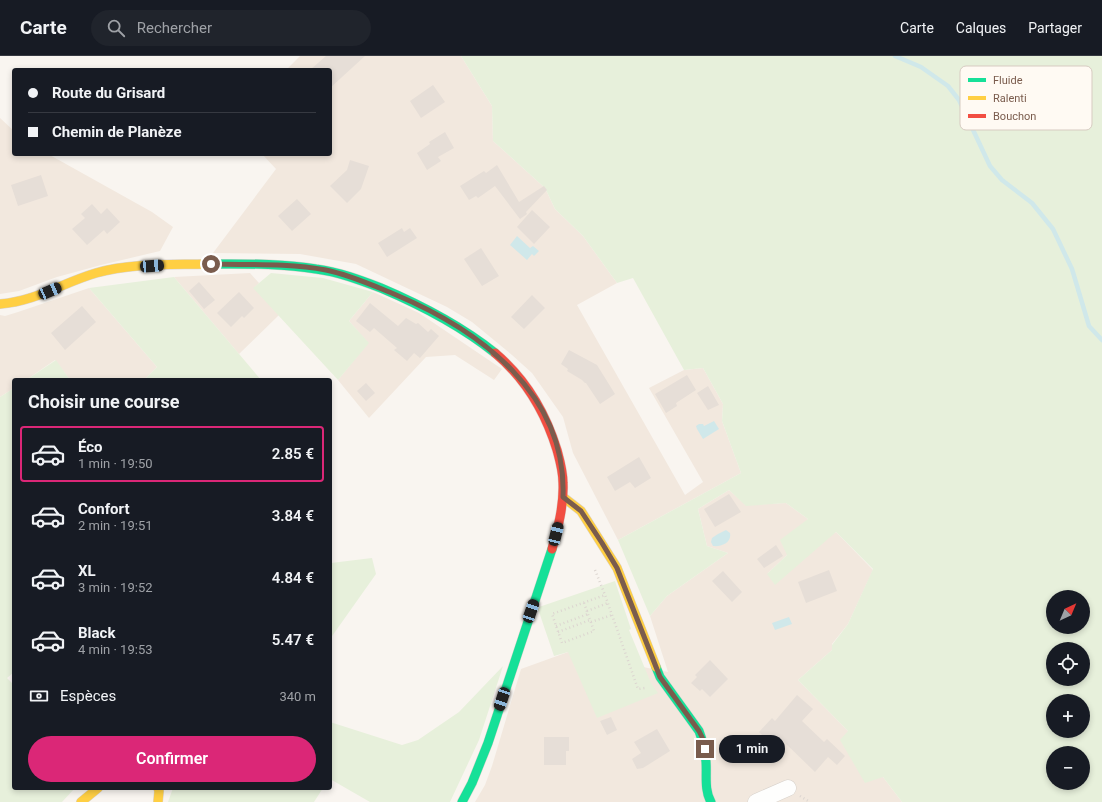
<!DOCTYPE html>
<html lang="fr">
<meta charset="utf-8">
<style>
body{margin:0;font-family:Roboto,sans-serif;background:#20242c;color:#f1f3f6;height:100vh;display:flex;flex-direction:column;font-size:15px;white-space:nowrap}
*{box-sizing:border-box;margin:0}
p{font-size:13px;color:#9ea1a6}
.icon{flex:none;width:22px;height:22px;fill:none;stroke:currentColor;stroke-width:2;stroke-linecap:round;stroke-linejoin:round}
.map{position:relative;flex:1;overflow:hidden}
.side{position:absolute;left:12px;top:322px;width:320px;height:412px;display:flex;flex-direction:column;background:#171b24;border-radius:4px;box-shadow:0 2px 6px #0003}
.side>*{flex:none}
.top-card{position:absolute;left:12px;top:12px;width:320px;height:88px;border-radius:4px;box-shadow:0 2px 6px #0003;display:grid;align-content:center;height:88px;padding:0 16px;background:#171b24}
.needle{width:26px;rotate:44deg}
.fabs{position:absolute;left:1046px;top:534px;display:grid;gap:8px}
.fabs a{display:grid;place-items:center;width:44px;height:44px;border-radius:50%;background:#171b24;box-shadow:0 2px 6px #0003;font-size:20px}
.end{position:absolute;width:18px;height:18px;margin:-9px;border:5px solid #7a5c4d;background:#fff;box-shadow:0 0 0 2px #fff}
.from{border-radius:50%}
.bubble{position:absolute;height:28px;border-radius:14px;background:#171b24;box-shadow:0 2px 6px #0003;font-size:13px;font-weight:600;line-height:28px;text-align:center}
.car{position:absolute;width:12px;height:24px;margin:-12px -6px;border-radius:5px;box-shadow:0 0 3px 1px #0007;background:linear-gradient(#222 24%,#8ab4d8 0 40%,#222 0 76%,#8ab4d8 0 86%,#222 0)}
.top-card b{display:flex;align-items:center;gap:14px;height:38px;font-size:15px}
.top-card b+b{border-top:1px solid #363941}
.top-card i{width:10px;height:10px;background:#f1f3f6}
ul{padding:0;list-style:none}
li{display:flex;align-items:center;gap:12px;height:56px;margin:0 8px 6px;padding:0 8px;border:2px solid transparent;border-radius:4px}
li div{flex:1}
li b{display:block;font-size:15px}
li em{font-style:normal;font-weight:600}
li.current{border-color:#db2777}
li>.icon{width:36px;height:36px;stroke-width:1.5}
h2{padding:0 16px;font-size:18px;line-height:48px}
.pay{display:flex;align-items:center;gap:10px;height:44px;padding:0 16px;font-size:15px}
.pay p{margin-inline-start:auto}
.button{display:flex;gap:8px;margin-top:auto;padding:8px 16px}
.button a{flex:1;height:46px;border-radius:24px;background:#db2777;color:#fff;font-size:16px;font-weight:600;line-height:46px;text-align:center}
header{display:flex;align-items:center;gap:24px;box-sizing:border-box;height:56px;padding:0 20px;background:#171b24;border-bottom:1px solid #363941}
header strong{font-size:19px}
nav{display:flex;gap:22px;margin-inline-start:auto;font-size:14px}
.search{width:280px;height:36px;background:#20242c;display:flex;align-items:center;gap:10px;box-sizing:border-box;padding:0 14px;border-radius:22px;color:#9ea1a6;font-size:15px}
.map>svg:first-child{display:block}
</style>
<header>
<strong>Carte</strong>
<div class="search"><svg class="icon" aria-label="search" viewBox="0 0 24 24"><circle cx="10" cy="10" r="6"/><path d="M15 15l6 6"/></svg>Rechercher</div>
<nav><a>Carte</a><a>Calques</a><a>Partager</a></nav>
</header>
<div class="map">
<svg width="1102" height="746" viewBox="0 0 1102 746">
<rect width="100%" height="100%" fill="#f9f5f0"/>
<path fill="#f2e8de" d="M300 0H461L492 50 493 85 545 132 555 153 583 180 617 227 577 249 685 439 703 426 649 332 684 314 703 312 723 348 722 365 741 417 618 484 573 397 563 361 532 317 512 299 472 266 447 251 356 208 300 198 213 197 276 113 262 98H330V14H286Z
M0 62 14 75V98H48L152 156 173 171 160 195 101 209 57 221 19 235 0 238Z
M250 217 259 227 254 232 279 259 239 298 174 221Z
M89 232 157 311 144 324H70L55 304 26 324H14V332L0 341V259L5 260 18 256Z
M373 236 419 257 502 313 494 324 455 299 426 301 369 362 338 324 368 287 349 265Z
M729 434 746 449 786 447 808 463 787 499 767 518 836 476 873 514 848 568 832 588V594L798 624 848 675 902 746H475L485 729 492 710 521 613 568 596 668 616 650 560 667 540 728 497 707 490 698 453Z"/>
<path fill="#e7f0db" fill-rule="evenodd" d="M461 0H1102V746H902L883 721 865 727 840 684 848 675 798 624 832 594V589L848 568 873 513 836 476 775 529 767 518 787 499 780 484 808 463 786 447 746 450 729 434 698 453 707 490 728 497 667 540 650 560 618 484 741 417 722 365 723 348 703 312 684 314 633 222 617 227 583 180 555 153 545 132 493 85 492 50ZM1053 541H1083V571H1053ZM1053 593H1083V623H1053ZM1053 645H1083V675H1053ZM1053 697H1083V727H1053Z
M271 217 323 222 373 236 349 265 369 287 338 324 253 232Z
M174 221 261 324H144L157 311 89 232Z
M56 304 70 324H26Z
M14 332V616L7 622 14 629V732H75L62 746H0V341Z
M372 502 376 518 330 583V508L331 507Z
M615 525 631 573 629 574 651 627 658 637 597 662 568 596 554 600 538 553 539 551Z
M503 610 479 684 450 746H370L330 723V666L402 689 418 684 459 656Z
M173 732H323L314 746H168Z"/>
<path fill="#d0e8ea" d="M517 180 530 192 533 190 539 195 534 200 532 198 527 204 510 189Z
M714 365 719 373 703 383 697 373 696 370 699 368H703L704 370Z
M726 474 730 477C732 487 721 491 713 490L711 486 712 482 718 478Z
M789 561 792 568 775 574 772 567Z"/>
<g fill="none" stroke-linecap="round" stroke-linejoin="round">
<path stroke="#d0e8ea" stroke-width="4.5" d="M895 0 921 11 948 30 959 44 990 110 1002 124 1032 147 1053 173 1072 213 1089 270 1102 284"/>
</g>
<path fill="#e6ded7" d="M326 0H365L330 32V14H310Z
M433 29 445 46 421 62 410 45Z
M445 76 454 92 438 101 441 105 427 114 417 97 430 88 429 86Z
M350 104 369 110 361 133 347 147 330 130 347 114Z
M497 109 519 146 544 130 547 134 526 156 527 158 520 163 495 130 478 142 476 140 469 144 460 130 484 115 486 117Z
M41 119 48 140 18 150 11 129Z
M297 143 311 158 292 175 278 160Z
M92 148 101 158 107 152 120 166 107 178 104 174 87 189 72 173 85 162 81 158Z
M532 154 550 171 534 188 517 171Z
M402 172 404 176 410 172 417 182 387 201 378 187Z
M481 192 499 220 482 230 464 203Z
M199 226 215 244 204 253 189 235Z
M239 236 254 252 244 262 242 260 231 271 217 257Z
M532 239 545 252 524 273 511 261Z
M370 247 398 270 406 262 416 268 418 267 428 276 431 273 439 280 420 302 414 297 407 305 394 294 397 292 374 272 370 276 356 265Z
M82 250 96 266 65 294 51 277Z
M569 294 597 309 615 338 600 348 586 327H585L582 324 567 315 568 313 561 308Z
M687 319 696 334 676 347 677 350 666 357 655 338Z
M366 327 375 337 366 345 357 335Z
M708 330 719 349 708 354 697 337Z
M639 401 651 422 635 432 630 426 615 435 607 421Z
M729 438 741 456 715 471 704 453Z
M776 489 783 500 764 512 757 503Z
M829 514 837 535 806 547 798 526Z
M723 515 742 536 732 546 712 525Z
M710 604 728 623 710 641 702 633 700 635 691 627 697 621 695 619Z
M797 639 813 653 802 665 824 686 827 683 845 700 837 709 828 701 815 716 782 684 775 691 759 676 772 662 775 665Z
M611 661 617 674 607 679 600 665Z
M657 673 670 695 643 712 637 713 632 703 641 697 634 686Z
M544 681H569V695H566V709H544Z"/>
<g fill="none" stroke-linecap="round" stroke-linejoin="round">
<g stroke="#d7d1cb" stroke-width="17">
<path id="street" d="M756 746 788 732"/>
</g>
<g stroke="#d9d2cb" stroke-width="10">
<path id="fast" d="M207 208C242 208 281 207 316 213 339 216 360 224 381 232 421 249 460 269 495 297
M656 611 660 621 699 675C703 685 705 695 706 706 707 719 704 734 711 746
M462 746 472 727 488 687 552 493"/>
</g>
<g stroke="#d9d2cb" stroke-width="10">
<path id="slow" d="M0 248C36 245 62 227 96 217 131 207 170 209 207 208
M563 441 581 455 617 512 656 611
M158 732 159 735 158 746
M81 746 98 732"/>
</g>
<g stroke="#d9d2cb" stroke-width="10">
<path id="jam" d="M495 297C526 323 545 355 557 394 560 405 563 415 563 427 564 449 558 472 552 493"/>
</g>
<path stroke="#dcd5d0" stroke-width="2.5" stroke-dasharray="1 3" stroke-linecap="butt" d="M595 514 605 539 638 633 645 632
M584 547 594 575 562 587 552 558 605 539
M587 555 608 547
M591 566 612 559
M556 570 588 558
M558 576 590 564
M800 740 810 746"/>
<use href="#street" stroke="#fefefd" stroke-width="16"/>
<use href="#fast" stroke="#16e098" stroke-width="9"/>
<use href="#slow" stroke="#ffcf43" stroke-width="9"/>
<use href="#jam" stroke="#f24e42" stroke-width="9"/>
</g>
<g fill="none" stroke-linecap="round" stroke-linejoin="round">
<path stroke="#7a5c4d" stroke-width="5" d="M211 208C249 209 288 207 326 214 350 219 372 229 394 238 480 274 567 338 563 441L581 455 602 487 617 512 660 621 699 675 703 683 705 693"/>
</g>
<rect x="960" y="10" width="132" height="64" rx="6" fill="#fffaf3" stroke="#d7cbc1" stroke-width="1"/>
<rect x="968" y="22" width="18" height="4" fill="#16e098"/>
<rect x="968" y="40" width="18" height="4" fill="#ffcf43"/>
<rect x="968" y="58" width="18" height="4" fill="#f24e42"/>
<g font-size="11" fill="#7a5c4d">
<text x="993" y="28">Fluide</text>
<text x="993" y="46">Ralenti</text>
<text x="993" y="64">Bouchon</text>
</g>
</svg>
<div class="fabs">
<a><svg class="needle" viewBox="-14 -14 28 28"><path d="M0-13l5 13h-10z" fill="#e53935"/><path d="M0 13l5-13h-10z" fill="#9ea1a6"/></svg></a>
<a><svg class="icon" aria-label="locate" viewBox="0 0 24 24"><circle cx="12" cy="12" r="6"/><path d="M12 2v4M12 18v4M2 12h4M18 12h4"/></svg></a>
<a>+</a>
<a>−</a>
</div>
<i class="end from" style="left:211px;top:208px"></i>
<i class="end" style="left:705px;top:693px"></i>
<div class="bubble" style="left:719px;top:679px;width:66px">1 min</div>
<i class="car" style="left:152px;top:210px;rotate:86deg"></i>
<i class="car" style="left:50px;top:235px;rotate:67deg"></i>
<i class="car" style="left:556px;top:478px;rotate:14deg"></i>
<i class="car" style="left:531px;top:555px;rotate:19deg"></i>
<i class="car" style="left:502px;top:643px;rotate:198deg"></i>
<div class="top-card">
<b><i class="from"></i>Route du Grisard</b>
<b><i></i>Chemin de Planèze</b>
</div>
<section class="side">
<h2>Choisir une course</h2>
<ul>
<li class="current"><svg class="icon" aria-label="car" viewBox="0 0 24 24"><path d="M5 17H2v-5l4-1 3-4h7l3 4 3 1v5h-3M9 17h6M6 11h13"/><circle cx="7" cy="17" r="2"/><circle cx="17" cy="17" r="2"/></svg><div><b>Éco</b><p>1 min · 19:50</p></div><em>2.85 €</em></li>
<li><svg class="icon" aria-label="car" viewBox="0 0 24 24"><path d="M5 17H2v-5l4-1 3-4h7l3 4 3 1v5h-3M9 17h6M6 11h13"/><circle cx="7" cy="17" r="2"/><circle cx="17" cy="17" r="2"/></svg><div><b>Confort</b><p>2 min · 19:51</p></div><em>3.84 €</em></li>
<li><svg class="icon" aria-label="car" viewBox="0 0 24 24"><path d="M5 17H2v-5l4-1 3-4h7l3 4 3 1v5h-3M9 17h6M6 11h13"/><circle cx="7" cy="17" r="2"/><circle cx="17" cy="17" r="2"/></svg><div><b>XL</b><p>3 min · 19:52</p></div><em>4.84 €</em></li>
<li><svg class="icon" aria-label="car" viewBox="0 0 24 24"><path d="M5 17H2v-5l4-1 3-4h7l3 4 3 1v5h-3M9 17h6M6 11h13"/><circle cx="7" cy="17" r="2"/><circle cx="17" cy="17" r="2"/></svg><div><b>Black</b><p>4 min · 19:53</p></div><em>5.47 €</em></li>
</ul>
<div class="pay"><svg class="icon" aria-label="cash" viewBox="0 0 24 24"><path d="M3 7h18v10H3z"/><circle cx="12" cy="12" r="2"/></svg>Espèces<p>340 m</p></div>
<div class="button"><a>Confirmer</a></div>
</section>
</div>
